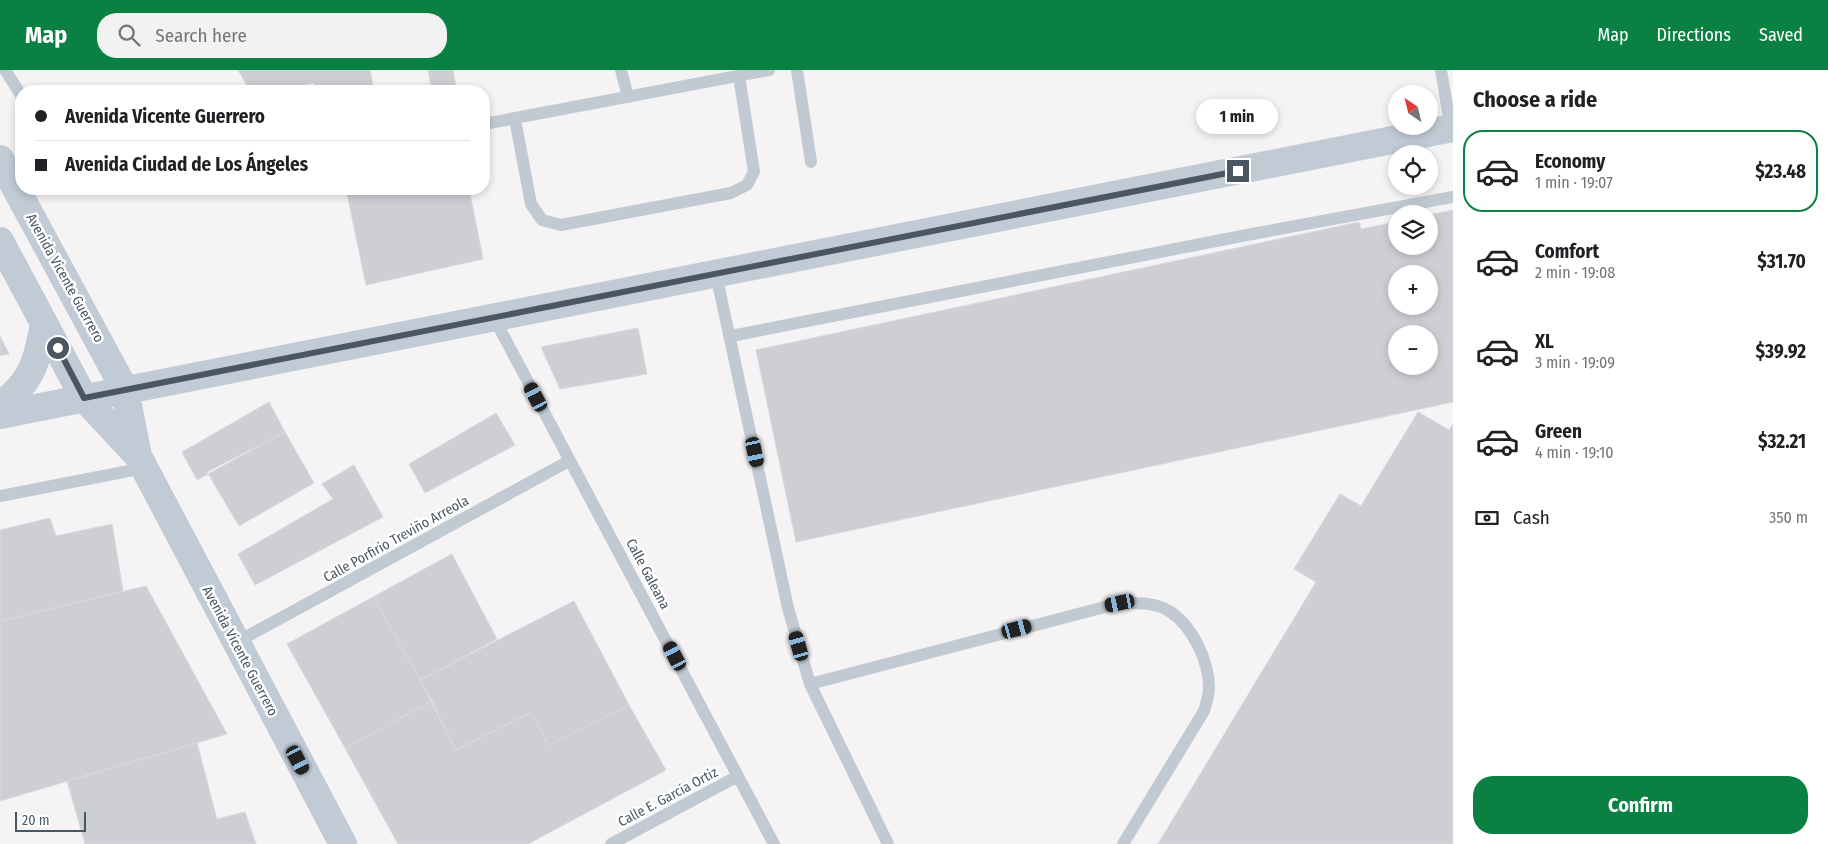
<!DOCTYPE html>
<meta charset="utf-8">
<style>
body{margin:0;font-family:"Fira Sans Condensed",sans-serif;background:#f2f2f2;color:#202124;height:100vh;display:flex;flex-direction:column;font-size:19px;white-space:nowrap}
*{box-sizing:border-box;margin:0}
p{font-size:16px;color:#757577}
.icon{flex:none;width:28px;height:28px;fill:none;stroke:currentColor;stroke-width:2;stroke-linecap:round;stroke-linejoin:round}
.map{position:relative;flex:1;overflow:hidden}
.details{display:flex;flex-direction:column;background:#fff;width:375px}
.details>*{flex:none}
.top-card{position:absolute;left:15px;top:15px;width:475px;height:110px;border-radius:20px;box-shadow:0 2px 8px #0003;display:grid;align-content:center;height:110px;padding:0 20px;background:#fff}
.needle{width:32px;rotate:325deg}
.fabs{position:absolute;left:1388px;top:15px;display:grid;gap:10px}
.fabs a{display:grid;place-items:center;width:50px;height:50px;border-radius:50%;background:#fff;box-shadow:0 2px 8px #0003;font-size:25px}
.scale{position:absolute;left:15px;bottom:12px;width:71px;box-sizing:border-box;padding-left:5px;border:2px solid #4a5661;border-top:0;font-size:14px;line-height:18px;white-space:nowrap;color:#4a5661;-webkit-text-stroke:4px #fff;paint-order:stroke}
.end{position:absolute;width:22px;height:22px;margin:-11px;border:6px solid #4a5661;background:#fff;box-shadow:0 0 0 2px #fff}
.from{border-radius:50%}
.bubble{position:absolute;height:35px;border-radius:18px;background:#fff;box-shadow:0 2px 8px #0003;font-size:16px;font-weight:700;line-height:35px;text-align:center}
.car{position:absolute;width:15px;height:30px;margin:-15px -8px;border-radius:6px;box-shadow:0 0 4px 1px #0007;background:linear-gradient(#222 24%,#8ab4d8 0 40%,#222 0 76%,#8ab4d8 0 86%,#222 0)}
.top-card b{display:flex;align-items:center;gap:18px;height:48px;font-size:19px}
.top-card b+b{border-top:1px solid #e0e0e0}
.top-card i{width:12px;height:12px;background:#202124}
ul{padding:0;list-style:none}
li{display:flex;align-items:center;gap:15px;height:82px;margin:0 10px 8px;padding:0 10px;border:2px solid transparent;border-radius:20px}
li div{flex:1}
li b{display:block;font-size:19px}
li em{font-style:normal;font-weight:700}
li.selected{border-color:#0b8043}
li>.icon{width:45px;height:45px;stroke-width:1.5}
h2{padding:0 20px;font-size:22px;line-height:60px}
.pay{display:flex;align-items:center;gap:12px;height:55px;padding:0 20px;font-size:19px}
.pay p{margin-inline-start:auto}
.button{display:flex;gap:10px;margin-top:auto;padding:10px 20px}
.button a{flex:1;height:58px;border-radius:20px;background:#0b8043;color:#fff;font-size:20px;font-weight:700;line-height:58px;text-align:center}
header{display:flex;align-items:center;gap:30px;box-sizing:border-box;height:70px;padding:0 25px;background:#0b8043;color:#fff}
header strong{font-size:24px}
nav{display:flex;gap:28px;margin-inline-start:auto;font-size:18px}
.search{width:350px;height:45px;background:#f2f2f2;display:flex;align-items:center;gap:12px;box-sizing:border-box;padding:0 18px;border-radius:20px;color:#757577;font-size:19px}
main{display:flex;flex:1;min-height:0}
.map>svg:first-child{display:block}
</style>
<header>
<strong>Map</strong>
<div class="search"><svg class="icon" aria-label="search" viewBox="0 0 24 24"><circle cx="10" cy="10" r="6"/><path d="M15 15l6 6"/></svg>Search here</div>
<nav><a>Map</a><a>Directions</a><a>Saved</a></nav>
</header>
<main>
<div class="map">
<svg width="1453" height="774" viewBox="0 0 1453 774">
<rect width="100%" height="100%" fill="#f5f3f3"/>
<path fill="#cdcfd5" stroke="#d7d9de" fill-rule="evenodd" d="M238 0H370L374 21H315L314 13 272 21H250Z
M428 0H453L456 17 432 21Z
M346 119H469L483 189 366 215Z
M1453 140V332L796 472 756 280 1359 152 1361 159 1396 152V176H1429V145ZM1396 204H1429V236H1396ZM1396 264H1429V296H1396Z
M638 258 647 304 560 319 541 277Z
M0 266 9 284 0 286Z
M269 332 285 362 197 410 182 382Z
M1418 342 1449 360 1453 354V774H1158L1316 512 1294 499 1340 424 1361 436Z
M496 343 515 375 425 423 409 394Z
M285 362 314 413 239 456 207 402Z
M354 395 383 447 255 515 238 484 333 429 322 414Z
M50 448 56 466 112 454 123 521 0 551V460Z
M452 484 497 569 420 610 373 527Z
M146 516 227 664 0 731V551Z
M373 527 432 631 345 678 287 574Z
M574 531 629 635 548 675 531 642 456 680 420 610Z
M432 631 456 680 531 642 548 675 629 635 666 700 528 774H398L345 678Z
M197 673 217 749 245 742 256 774H85L67 711Z"/>
<g fill="none" stroke-linecap="round" stroke-linejoin="round">
<path stroke="#c1cad2" stroke-width="12" d="M5 0 21 25
M621 0 628 27
M797 0 811 92
M1441 0 1451 59
M515 49 531 134 542 150 561 155 731 123 747 115 754 102 739 6
M484 54 769 0
M716 204 788 538 810 614 888 774
M494 248 774 774
M731 266 1252 164 1453 127
M0 426 144 398
M235 573 569 391
M810 614 1120 533C1136 533 1155 532 1169 541 1192 555 1209 591 1209 618 1209 625 1206 634 1204 641L1123 774
M611 774 738 706"/>
<path stroke="#c1cbd6" stroke-width="28" d="M0 89 125 320 138 386
M0 171 84 328 138 386 343 774
M0 335C32 313 38 289 44 253
M0 345 1453 58"/>
</g>
<g fill="none" stroke-linecap="round" stroke-linejoin="round">
<path stroke="#4a5661" stroke-width="6" d="M58 278 84 328 1238 101"/>
</g>
<g text-anchor="middle" dominant-baseline="central" stroke-width="5" stroke-linejoin="round" paint-order="stroke">
<g font-size="14" fill="#4a5661" stroke="#fff">
<text transform="translate(65 208) rotate(61)">Avenida Vicente Guerrero</text>
<text transform="translate(396 469) rotate(-29)">Calle Porfirio Treviño Arreola</text>
<text transform="translate(648 504) rotate(62)">Calle Galeana</text>
<text transform="translate(240 581) rotate(62)">Avenida Vicente Guerrero</text>
<text transform="translate(668 727) rotate(-28)">Calle E. García Ortiz</text>
</g>
</g>
</svg>
<div class="fabs">
<a><svg class="needle" viewBox="-14 -14 28 28"><path d="M0-13l5 13h-10z" fill="#e53935"/><path d="M0 13l5-13h-10z" fill="#757577"/></svg></a>
<a><svg class="icon" aria-label="locate" viewBox="0 0 24 24"><circle cx="12" cy="12" r="6"/><path d="M12 2v4M12 18v4M2 12h4M18 12h4"/></svg></a>
<a><svg class="icon" aria-label="layers" viewBox="0 0 24 24"><path d="M12 4l9 5-9 5-9-5zM3 14l9 5 9-5"/></svg></a>
<a>+</a>
<a>−</a>
</div>
<div class="scale">20 m</div>
<i class="end from" style="left:58px;top:278px"></i>
<i class="end" style="left:1238px;top:101px"></i>
<div class="bubble" style="left:1196px;top:29px;width:82px">1 min</div>
<i class="car" style="left:536px;top:327px;rotate:332deg"></i>
<i class="car" style="left:755px;top:382px;rotate:168deg"></i>
<i class="car" style="left:1120px;top:533px;rotate:258deg"></i>
<i class="car" style="left:1017px;top:559px;rotate:75deg"></i>
<i class="car" style="left:799px;top:576px;rotate:344deg"></i>
<i class="car" style="left:675px;top:586px;rotate:332deg"></i>
<i class="car" style="left:298px;top:690px;rotate:152deg"></i>
<div class="top-card">
<b><i class="from"></i>Avenida Vicente Guerrero</b>
<b><i></i>Avenida Ciudad de Los Ángeles</b>
</div>
</div>
<section class="details">
<h2>Choose a ride</h2>
<ul>
<li class="selected"><svg class="icon" aria-label="car" viewBox="0 0 24 24"><path d="M5 17H2v-5l4-1 3-4h7l3 4 3 1v5h-3M9 17h6M6 11h13"/><circle cx="7" cy="17" r="2"/><circle cx="17" cy="17" r="2"/></svg><div><b>Economy</b><p>1 min · 19:07</p></div><em>$23.48</em></li>
<li><svg class="icon" aria-label="car" viewBox="0 0 24 24"><path d="M5 17H2v-5l4-1 3-4h7l3 4 3 1v5h-3M9 17h6M6 11h13"/><circle cx="7" cy="17" r="2"/><circle cx="17" cy="17" r="2"/></svg><div><b>Comfort</b><p>2 min · 19:08</p></div><em>$31.70</em></li>
<li><svg class="icon" aria-label="car" viewBox="0 0 24 24"><path d="M5 17H2v-5l4-1 3-4h7l3 4 3 1v5h-3M9 17h6M6 11h13"/><circle cx="7" cy="17" r="2"/><circle cx="17" cy="17" r="2"/></svg><div><b>XL</b><p>3 min · 19:09</p></div><em>$39.92</em></li>
<li><svg class="icon" aria-label="car" viewBox="0 0 24 24"><path d="M5 17H2v-5l4-1 3-4h7l3 4 3 1v5h-3M9 17h6M6 11h13"/><circle cx="7" cy="17" r="2"/><circle cx="17" cy="17" r="2"/></svg><div><b>Green</b><p>4 min · 19:10</p></div><em>$32.21</em></li>
</ul>
<div class="pay"><svg class="icon" aria-label="cash" viewBox="0 0 24 24"><path d="M3 7h18v10H3z"/><circle cx="12" cy="12" r="2"/></svg>Cash<p>350 m</p></div>
<div class="button"><a>Confirm</a></div>
</section>
</main>
